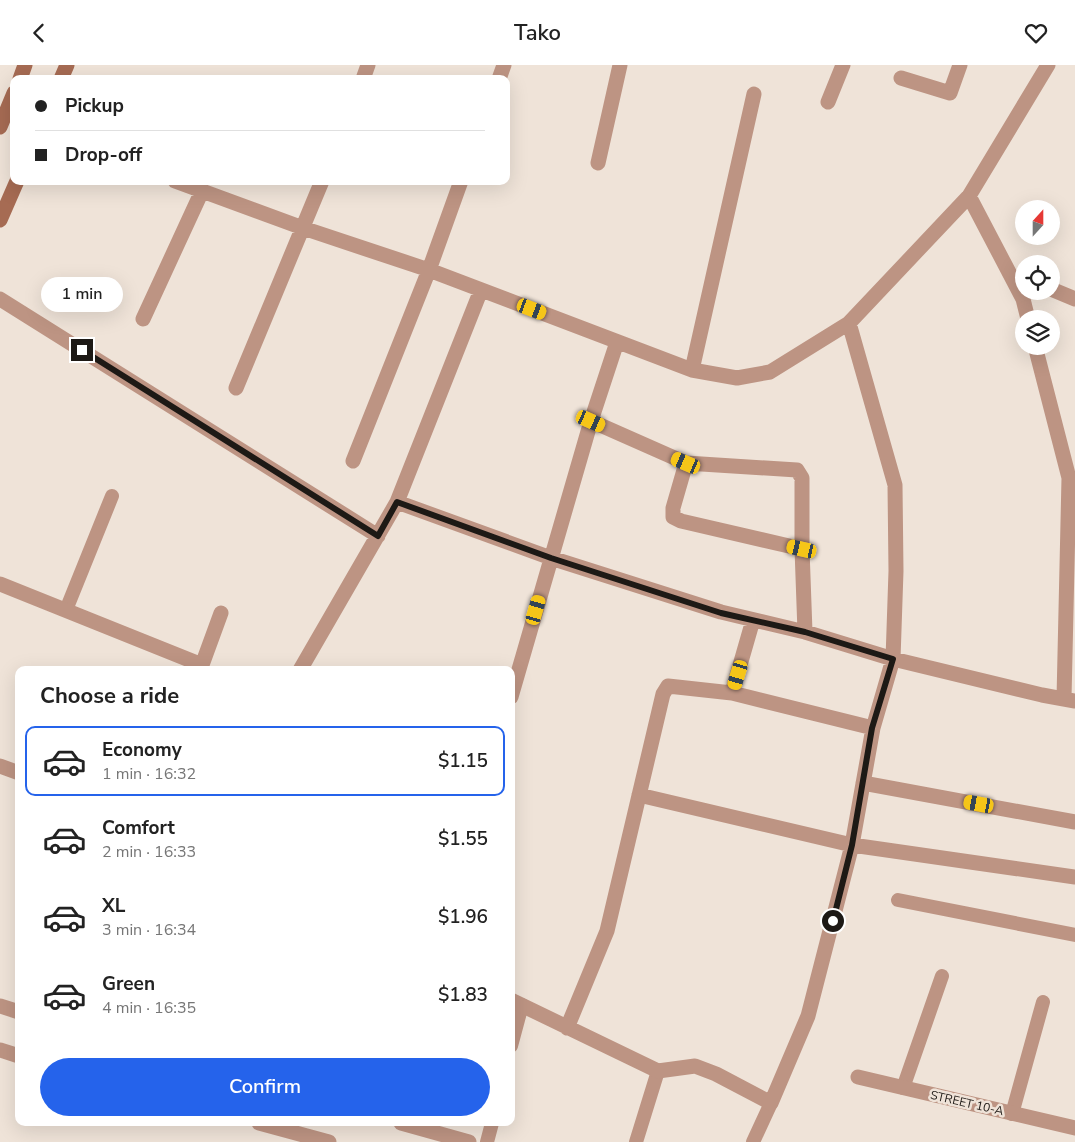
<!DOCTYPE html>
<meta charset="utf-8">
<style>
body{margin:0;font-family:"Nunito Sans",sans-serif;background:#f6f6f6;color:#222;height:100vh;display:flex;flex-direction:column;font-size:19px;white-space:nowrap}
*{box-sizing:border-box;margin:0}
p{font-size:16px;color:#767676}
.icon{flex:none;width:28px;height:28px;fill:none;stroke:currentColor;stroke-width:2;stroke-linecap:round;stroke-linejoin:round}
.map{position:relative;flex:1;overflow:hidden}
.details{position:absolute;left:15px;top:601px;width:500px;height:460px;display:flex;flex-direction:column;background:#fff;border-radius:10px;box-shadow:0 5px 20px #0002}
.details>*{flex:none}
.banner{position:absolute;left:10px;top:10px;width:500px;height:110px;border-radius:10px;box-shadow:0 5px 20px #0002;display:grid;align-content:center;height:110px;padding:0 25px;background:#fff}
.needle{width:32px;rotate:21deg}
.controls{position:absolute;left:1015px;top:135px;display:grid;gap:10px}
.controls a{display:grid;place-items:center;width:45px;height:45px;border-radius:50%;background:#fff;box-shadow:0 5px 20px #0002;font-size:25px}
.end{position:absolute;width:22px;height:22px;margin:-11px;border:6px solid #1d1915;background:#fff;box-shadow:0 0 0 2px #fff}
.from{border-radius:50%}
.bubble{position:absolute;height:35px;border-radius:18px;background:#fff;box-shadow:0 5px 20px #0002;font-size:16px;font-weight:600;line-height:35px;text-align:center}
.car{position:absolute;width:15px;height:30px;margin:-15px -8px;border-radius:6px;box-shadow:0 0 4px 1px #0007;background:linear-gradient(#f5c518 24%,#345 0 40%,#f5c518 0 76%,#345 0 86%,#f5c518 0)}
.banner b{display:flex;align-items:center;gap:18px;height:48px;font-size:19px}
.banner b+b{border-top:1px solid #e0e0e0}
.banner i{width:12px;height:12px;background:#222}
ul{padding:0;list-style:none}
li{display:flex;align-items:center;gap:15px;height:70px;margin:0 10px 8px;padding:0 15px;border:2px solid transparent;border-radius:10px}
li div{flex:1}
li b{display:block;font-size:19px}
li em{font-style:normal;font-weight:600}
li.active{border-color:#2563eb}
li>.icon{width:45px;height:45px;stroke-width:1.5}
h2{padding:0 25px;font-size:22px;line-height:60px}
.primary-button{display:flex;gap:10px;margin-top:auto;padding:10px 25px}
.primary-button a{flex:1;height:58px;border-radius:30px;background:#2563eb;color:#fff;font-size:20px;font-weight:600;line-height:58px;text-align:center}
header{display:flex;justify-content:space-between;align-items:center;height:65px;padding:0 25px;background:#fff;font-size:22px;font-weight:600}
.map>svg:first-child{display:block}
</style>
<header><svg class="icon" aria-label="back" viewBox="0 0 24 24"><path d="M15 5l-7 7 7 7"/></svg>Tako<svg class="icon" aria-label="heart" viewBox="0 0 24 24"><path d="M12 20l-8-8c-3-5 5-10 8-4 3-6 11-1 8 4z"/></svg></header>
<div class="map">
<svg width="1075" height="1077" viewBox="0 0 1075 1077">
<rect width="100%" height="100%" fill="#efe3d8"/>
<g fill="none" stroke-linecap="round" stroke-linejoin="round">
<path stroke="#bd9483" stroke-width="14" d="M66 545 112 431
M898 835 1075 870
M511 981 522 940
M903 1023 942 911
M1012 1049 1043 937
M487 1077 492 1058
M636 1077 658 1006
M753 1077 771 1038"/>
<path stroke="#bd9483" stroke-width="15" d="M901 13 950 28 960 0
M363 14 368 0
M499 14 504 0
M828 37 843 0
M598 98 620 0
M175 116 303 163 429 205 692 305 737 313 770 307 849 258 969 131 1048 0
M969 131 1023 234 1028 254
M1051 224 1075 234
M0 234 378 471
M143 254 202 126
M1035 281 1069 413 1064 634
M692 305 754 29
M236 323 322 116
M591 356 686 398 797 405 802 413V484L805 567
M353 396 429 205 461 116
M686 398 673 443V452L681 456 802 484
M397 437 551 493 721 547 805 567 893 594 1042 630 1075 636
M0 519 202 600 221 548
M300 605 397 437 481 225
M732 628 753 555
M511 632 591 356 617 277
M0 701 19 708
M863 718 1075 757
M639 730 852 780 1075 812
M511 935 658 1006 695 1001 716 1009 771 1038 808 951 852 780 873 663 893 594 896 506 895 420 849 258
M0 941 19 947
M567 963 607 866 663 629 668 621 732 628 873 663
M0 985 19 991
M858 1012 1075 1063
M259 1058 329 1077
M401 1058 469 1077"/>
<path stroke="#a66b53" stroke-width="15" d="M20 14 25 0
M61 14 67 0
M0 62 14 28
M0 155 17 116"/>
</g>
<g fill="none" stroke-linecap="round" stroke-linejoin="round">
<path stroke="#1d1915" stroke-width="6" d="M82 285 378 471 397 437 551 493 721 548 805 567 893 594 872 663 852 780 833 856"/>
</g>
<g text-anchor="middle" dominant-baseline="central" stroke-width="5" stroke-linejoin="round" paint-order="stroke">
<g font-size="12" fill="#1d1915" stroke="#efe3d8">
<text transform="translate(967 1038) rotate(13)">STREET 10-A</text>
</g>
</g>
</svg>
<div class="controls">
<a><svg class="needle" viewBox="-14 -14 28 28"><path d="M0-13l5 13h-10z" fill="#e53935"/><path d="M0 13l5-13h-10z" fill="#767676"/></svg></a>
<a><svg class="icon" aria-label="locate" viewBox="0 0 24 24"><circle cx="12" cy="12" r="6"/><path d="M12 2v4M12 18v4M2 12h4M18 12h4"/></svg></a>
<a><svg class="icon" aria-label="layers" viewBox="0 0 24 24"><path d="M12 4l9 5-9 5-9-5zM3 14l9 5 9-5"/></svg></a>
</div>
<i class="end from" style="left:833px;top:856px"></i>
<i class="end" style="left:82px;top:285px"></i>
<div class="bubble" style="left:41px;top:212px;width:82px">1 min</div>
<i class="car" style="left:532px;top:244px;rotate:111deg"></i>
<i class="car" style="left:591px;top:356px;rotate:114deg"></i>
<i class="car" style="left:686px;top:398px;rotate:293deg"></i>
<i class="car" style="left:802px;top:484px;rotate:283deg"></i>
<i class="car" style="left:536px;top:545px;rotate:16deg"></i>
<i class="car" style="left:738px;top:610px;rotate:197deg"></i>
<i class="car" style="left:979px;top:739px;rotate:280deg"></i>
<div class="banner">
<b><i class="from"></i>Pickup</b>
<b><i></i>Drop-off</b>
</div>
<section class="details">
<h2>Choose a ride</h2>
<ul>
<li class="active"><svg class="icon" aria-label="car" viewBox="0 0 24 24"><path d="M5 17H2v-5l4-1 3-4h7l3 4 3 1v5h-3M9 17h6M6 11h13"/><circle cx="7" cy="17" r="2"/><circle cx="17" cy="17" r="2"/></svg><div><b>Economy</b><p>1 min · 16:32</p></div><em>$1.15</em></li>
<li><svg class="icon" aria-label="car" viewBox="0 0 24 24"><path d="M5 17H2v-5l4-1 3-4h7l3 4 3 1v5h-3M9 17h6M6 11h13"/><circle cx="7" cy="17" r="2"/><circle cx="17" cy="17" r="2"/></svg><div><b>Comfort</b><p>2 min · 16:33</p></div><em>$1.55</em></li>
<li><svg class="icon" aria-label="car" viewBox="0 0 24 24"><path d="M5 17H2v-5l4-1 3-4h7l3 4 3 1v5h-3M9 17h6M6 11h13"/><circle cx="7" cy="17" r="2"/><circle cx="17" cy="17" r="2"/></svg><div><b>XL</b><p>3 min · 16:34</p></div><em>$1.96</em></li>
<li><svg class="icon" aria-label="car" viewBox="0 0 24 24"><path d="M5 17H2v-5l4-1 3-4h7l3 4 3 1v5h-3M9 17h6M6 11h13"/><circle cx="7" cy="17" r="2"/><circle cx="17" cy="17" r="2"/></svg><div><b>Green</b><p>4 min · 16:35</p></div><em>$1.83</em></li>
</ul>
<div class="primary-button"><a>Confirm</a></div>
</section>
</div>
